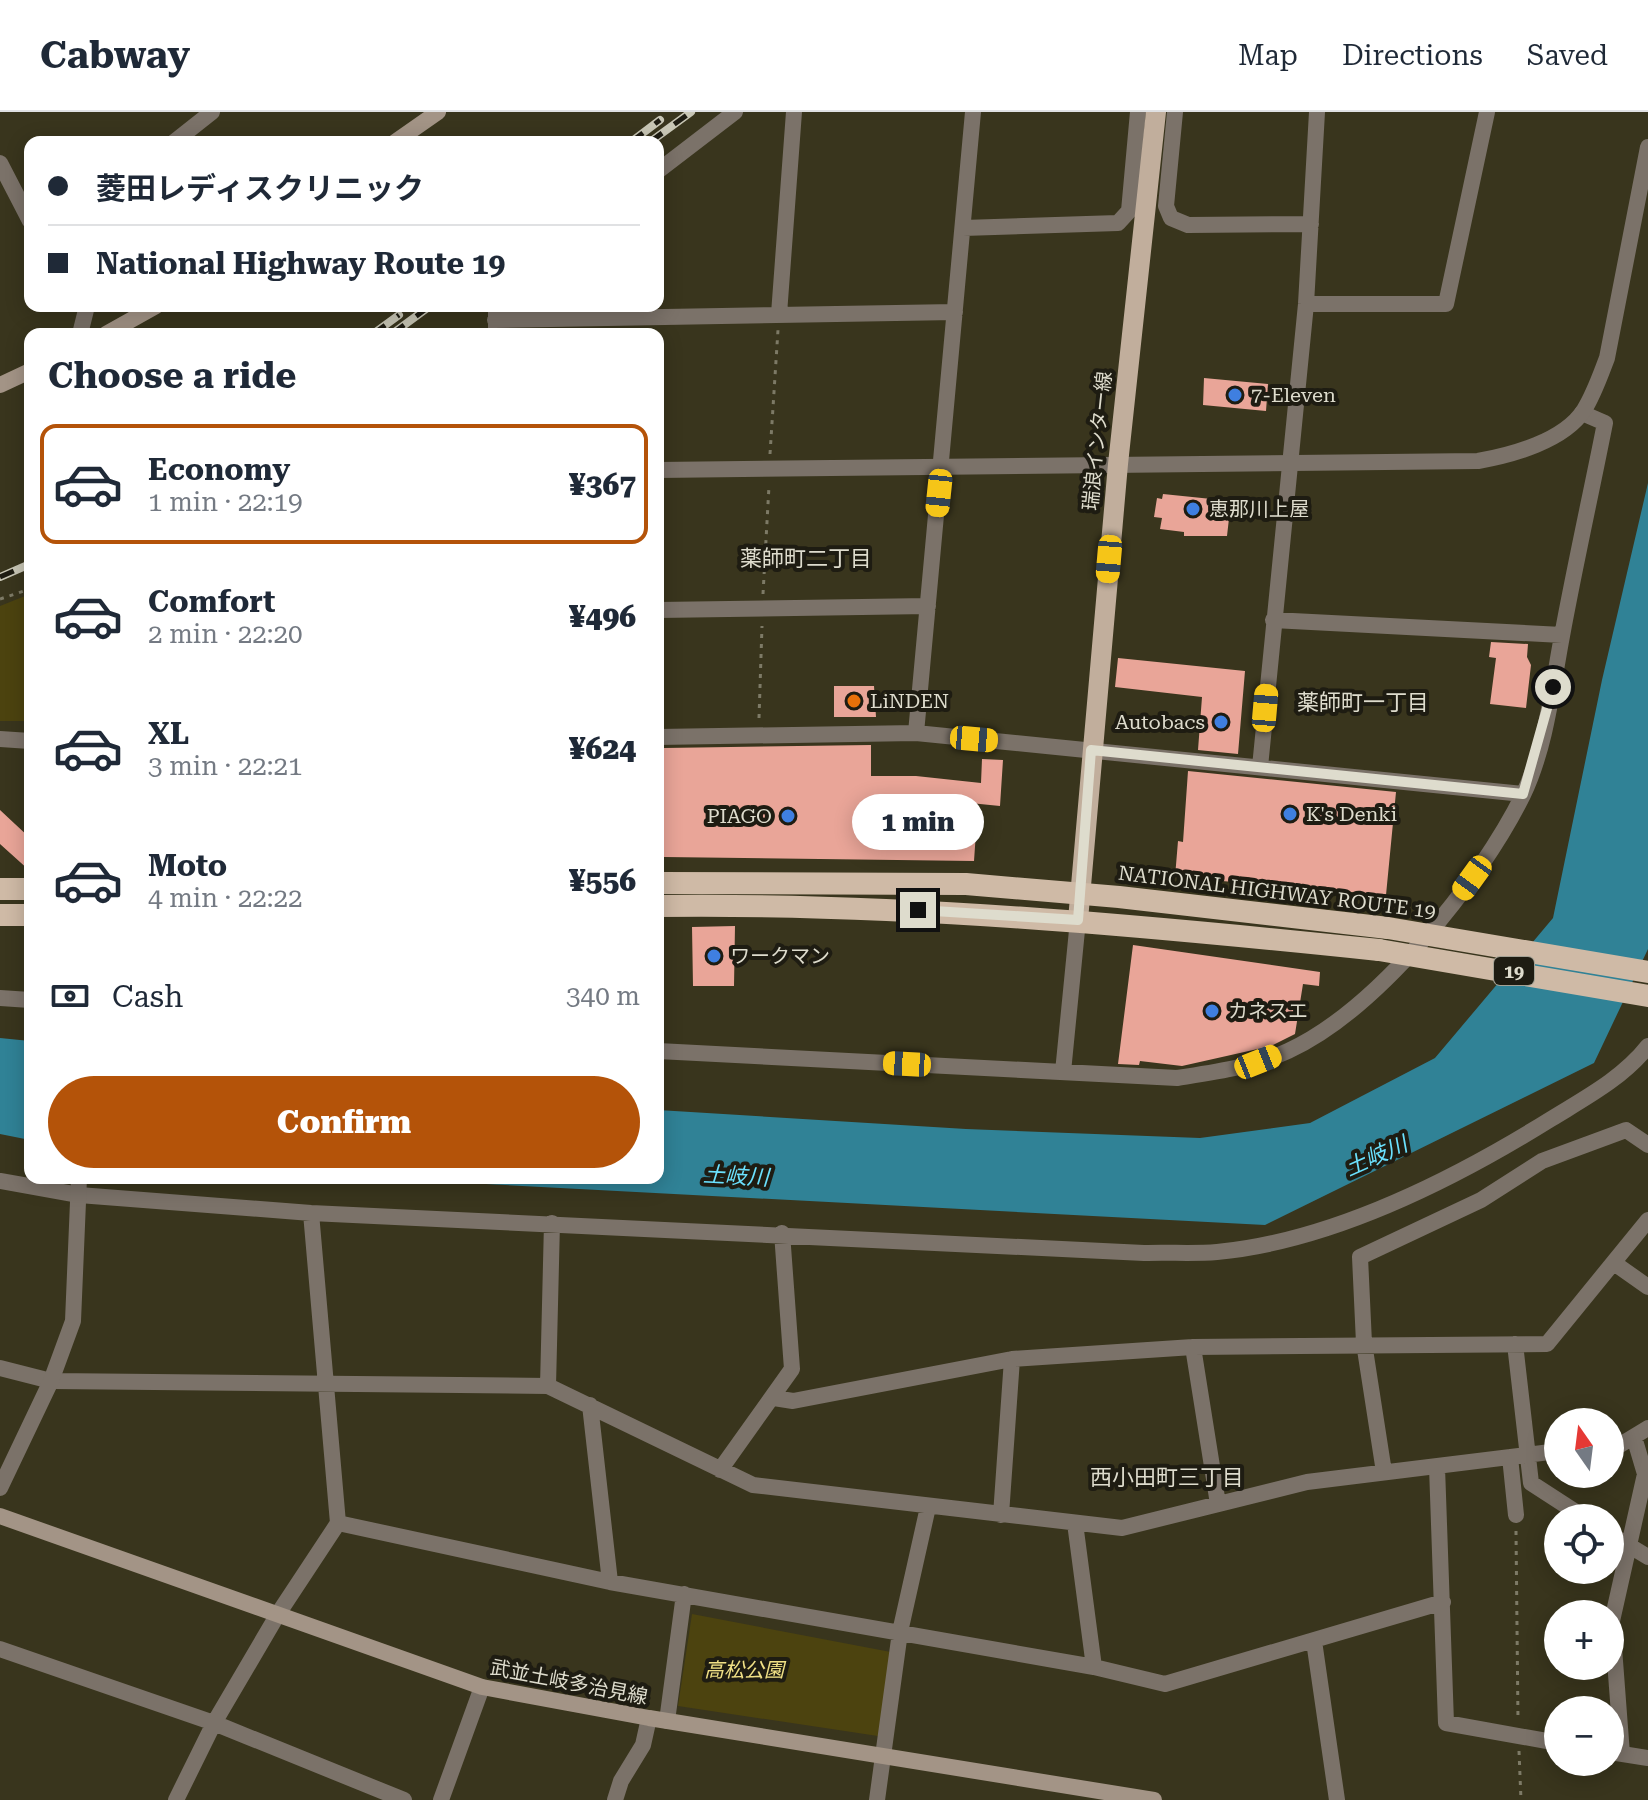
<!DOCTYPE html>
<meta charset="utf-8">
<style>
body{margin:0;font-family:"Roboto Serif","Noto Sans JP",serif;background:#f2f2f3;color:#1f2937;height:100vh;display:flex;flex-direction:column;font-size:30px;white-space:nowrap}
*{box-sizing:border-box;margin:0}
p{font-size:26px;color:#747a83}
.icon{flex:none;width:44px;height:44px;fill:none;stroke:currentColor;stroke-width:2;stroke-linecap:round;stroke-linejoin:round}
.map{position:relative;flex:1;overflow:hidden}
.drawer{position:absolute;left:24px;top:216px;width:640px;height:856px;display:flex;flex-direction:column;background:#fff;border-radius:16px;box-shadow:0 4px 20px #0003}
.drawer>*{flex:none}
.banner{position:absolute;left:24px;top:24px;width:640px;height:176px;border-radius:16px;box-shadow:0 4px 20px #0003;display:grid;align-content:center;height:176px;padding:0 24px;background:#fff}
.needle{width:52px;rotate:346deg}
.fabs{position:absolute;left:1544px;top:1296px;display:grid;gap:16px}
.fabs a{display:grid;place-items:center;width:80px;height:80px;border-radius:50%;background:#fff;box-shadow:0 4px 20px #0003;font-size:40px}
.end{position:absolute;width:36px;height:36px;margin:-18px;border:10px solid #dedccd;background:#111;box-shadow:0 0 0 4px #111}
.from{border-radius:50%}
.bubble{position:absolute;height:56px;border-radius:28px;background:#fff;box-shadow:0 4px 20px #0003;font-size:26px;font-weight:800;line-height:56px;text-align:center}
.car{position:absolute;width:24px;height:48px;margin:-24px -12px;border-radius:10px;box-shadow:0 0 6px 2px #0007;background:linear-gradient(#f5c518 24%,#345 0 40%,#f5c518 0 76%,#345 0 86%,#f5c518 0)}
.banner b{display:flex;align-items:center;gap:28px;height:76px;font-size:30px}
.banner b+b{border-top:2px solid #e0e1e3}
.banner i{width:20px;height:20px;background:#1f2937}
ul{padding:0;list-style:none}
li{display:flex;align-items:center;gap:24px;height:120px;margin:0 16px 12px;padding:0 8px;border:4px solid transparent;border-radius:16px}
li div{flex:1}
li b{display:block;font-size:30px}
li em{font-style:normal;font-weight:800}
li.on{border-color:#b45309}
li>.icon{width:72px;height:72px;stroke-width:1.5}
h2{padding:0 24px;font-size:36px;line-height:96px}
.pay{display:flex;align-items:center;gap:20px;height:88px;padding:0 24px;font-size:30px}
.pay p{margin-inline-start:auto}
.button{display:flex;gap:16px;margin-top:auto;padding:16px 24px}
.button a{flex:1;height:92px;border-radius:48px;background:#b45309;color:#fff;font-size:32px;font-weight:800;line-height:92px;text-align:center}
header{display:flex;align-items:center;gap:48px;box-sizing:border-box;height:112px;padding:0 40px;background:#fff;border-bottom:2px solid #e0e1e3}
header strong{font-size:38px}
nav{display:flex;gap:44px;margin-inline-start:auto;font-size:28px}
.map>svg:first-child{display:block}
</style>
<header>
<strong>Cabway</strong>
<nav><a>Map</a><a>Directions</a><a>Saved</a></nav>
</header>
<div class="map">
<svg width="1648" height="1688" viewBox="0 0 1648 1688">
<rect width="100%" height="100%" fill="#39351d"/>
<path fill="#4c430f" d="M30 482V609H0V494Z
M692 1502 896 1541 878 1624 678 1594Z"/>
<path fill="#308296" d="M1648 371V837L1594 951 1265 1113 371 1066H658V998L966 1017 1200 1026 1310 1011 1435 946 1553 806 1602 568Z
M0 926 30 929V1028L0 1022Z"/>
<path fill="#e9a598" d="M1204 266 1268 272 1266 299 1203 293Z
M1163 382 1231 389 1227 424H1184V420L1160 417 1162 406 1154 405 1157 386 1162 387Z
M1491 530 1528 532 1527 545 1531 553 1526 596 1490 592 1496 546 1489 545Z
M1118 546 1245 559 1238 642 1198 638 1202 585 1115 575Z
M834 574H874L876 605H834Z
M871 633V664H916L981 671 982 647 1003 648 1000 694 950 689 976 720 974 749 664 745V636Z
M1188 659 1396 680 1386 783 1175 765 1178 729 1183 730Z
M0 698 30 726V759L0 732Z
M735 814 734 874H693L692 815Z
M1133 833 1320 860 1319 874 1303 872 1295 922 1271 934 1182 954 1140 949 1139 953 1118 952Z"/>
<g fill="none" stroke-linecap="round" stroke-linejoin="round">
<path stroke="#7d7a66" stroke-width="3" stroke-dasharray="4 6" stroke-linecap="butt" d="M770 342 778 218
M763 482 769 374
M0 487 30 477
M759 606 762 514
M1516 1419 1518 1608
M1519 1639 1521 1688"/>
<path stroke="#7b7269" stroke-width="16" d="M1175 0 1166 94 1171 106 1188 113 1311 112
M174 30 212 0
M0 51 30 109
M658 59 735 0
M963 116 1118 111 1129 99 1138 0
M1306 192H1446L1487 0
M779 202 794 0
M495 208 955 200
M80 222 87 194
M496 222V194
M658 498 928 494
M1273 508 1562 523
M916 621 973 0
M658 625 916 621 1523 682
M1260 655 1306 192 1317 0
M0 886 30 888
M658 939 1177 966C1215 960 1253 955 1288 939 1377 898 1480 770 1523 683 1546 635 1552 577 1562 524 1575 453 1591 382 1605 311L1582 301
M1063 960 1078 808
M0 1069 79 1083 311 1101 1144 1141C1168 1140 1193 1142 1217 1140 1333 1129 1453 1068 1551 1007 1585 986 1623 966 1648 934
M1614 1151 1648 1175
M1515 1232 1531 1371 1585 1406
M1193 1235 1218 1392
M0 1256 51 1269 548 1274 753 1373 1122 1416 1307 1370 1558 1339
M548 1274 552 1111
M774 1286 793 1289 1012 1247 1193 1235 1547 1232 1648 1108
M590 1293 610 1470
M1610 1334 1620 1333 1648 1316
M1510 1345 1516 1403
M1437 1355 1446 1611 1558 1631
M720 1358 792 1257 782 1121
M1384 1360 1364 1231 1360 1145 1481 1088 1542 1049 1626 1018 1648 1033
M1001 1403 1012 1247
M338 1411 610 1470 1094 1555 1165 1572 1443 1490
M1075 1411 1094 1555
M1610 1422 1648 1445
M1314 1529 1337 1688
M0 1537 214 1611 404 1688
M667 1609 684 1482
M1610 1640 1648 1646
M1622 1642 1612 1509 1645 1362 1634 1325
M176 1688 214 1611 278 1502 338 1411 311 1101
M441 1688 482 1575
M615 1688 621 1669 643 1633 649 1606
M877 1688 900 1520 928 1395"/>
<path stroke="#7b7269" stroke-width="16" d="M658 358 1478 349C1512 343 1564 329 1584 298 1594 282 1600 264 1607 246L1648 35
M0 627 30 629
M0 1376 51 1269 73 1209 79 1066"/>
<path stroke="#a39486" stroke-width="16" d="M395 30 438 0
M106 222 156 194
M0 273 30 259
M0 1404 482 1575 649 1606 1154 1688"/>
<path stroke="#c1ae9c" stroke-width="20" d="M1078 808 1118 352 1156 0"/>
<path stroke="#cfbaa6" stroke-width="22" d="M658 771 966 772 1119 785 1388 816
M0 777H30
M658 794C900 791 1139 813 1379 838
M0 803H30"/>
<g stroke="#c8c6b5" stroke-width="8">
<path id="rail" d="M631 30 660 8
M650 30 691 0
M373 222 399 203
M392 222 430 194
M0 465 30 452"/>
</g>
<use href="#rail" stroke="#1e1c12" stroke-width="5" stroke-dasharray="15" stroke-linecap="butt"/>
<path stroke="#cfbaa6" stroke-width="22" d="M1388 816 1648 860
M1379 838 1648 884"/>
</g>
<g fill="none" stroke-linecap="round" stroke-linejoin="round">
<path stroke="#dedccd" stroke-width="10" d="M918 798 1078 808 1091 638 1523 682 1553 575"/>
</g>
<g fill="#3f7fe0" stroke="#1e1c12" stroke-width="3">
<circle cx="1235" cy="283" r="8"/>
<circle cx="1193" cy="397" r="8"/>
<circle cx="1221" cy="610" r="8"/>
<circle cx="1290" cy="702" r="8"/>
<circle cx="788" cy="704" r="8"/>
<circle cx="714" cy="844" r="8"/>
<circle cx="1212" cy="899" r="8"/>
</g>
<circle fill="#e8710a" stroke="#1e1c12" stroke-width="3" cx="854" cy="589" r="8"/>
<g text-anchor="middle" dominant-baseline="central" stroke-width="8" stroke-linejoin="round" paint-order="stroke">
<rect fill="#1e1c12" stroke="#a4a295" stroke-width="2" x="1494" y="845" width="40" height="28" rx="6"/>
<g font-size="18" font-weight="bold" fill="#dedccd">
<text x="1514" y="859">19</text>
</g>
<g font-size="20" fill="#dedccd" stroke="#1e1c12" text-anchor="start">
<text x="1251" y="283">7-Eleven</text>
<text x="1209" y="397">恵那川上屋</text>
<text x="870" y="589">LiNDEN</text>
<text x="1205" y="610" text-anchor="end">Autobacs</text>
<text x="1306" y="702">K's Denki</text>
<text x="772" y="704" text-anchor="end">PIAGO</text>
<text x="730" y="844">ワークマン</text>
<text x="1228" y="899">カネスエ</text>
</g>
<g font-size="20" fill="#dedccd" stroke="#1e1c12">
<text transform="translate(1097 329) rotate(-84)">瑞浪インター線</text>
<text transform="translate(1277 780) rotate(7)">NATIONAL HIGHWAY ROUTE 19</text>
<text transform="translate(569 1570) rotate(11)">武並土岐多治見線</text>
</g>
<g font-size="20" font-style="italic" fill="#f1e186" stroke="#1e1c12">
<text x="744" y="1558">高松公園</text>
</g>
<g font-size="22" fill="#dedccd" stroke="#1e1c12">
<text x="806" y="446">薬師町二丁目</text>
<text x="1363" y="590">薬師町一丁目</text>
<text x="1167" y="1365">西小田町三丁目</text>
</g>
<g font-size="22" font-style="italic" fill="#6be1fe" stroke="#1e1c12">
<text transform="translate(1376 1044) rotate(-24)">土岐川</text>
<text transform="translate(736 1064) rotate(3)">土岐川</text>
</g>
</g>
</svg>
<div class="fabs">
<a><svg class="needle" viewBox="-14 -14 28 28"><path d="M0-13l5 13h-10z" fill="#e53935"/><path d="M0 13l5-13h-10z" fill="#747a83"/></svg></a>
<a><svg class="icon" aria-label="locate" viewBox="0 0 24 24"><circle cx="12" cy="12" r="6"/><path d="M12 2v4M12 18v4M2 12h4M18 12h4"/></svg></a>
<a>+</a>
<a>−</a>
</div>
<i class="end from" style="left:1553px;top:575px"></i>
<i class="end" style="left:918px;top:798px"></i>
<div class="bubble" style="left:852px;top:682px;width:132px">1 min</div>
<i class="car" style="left:939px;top:381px;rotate:186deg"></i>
<i class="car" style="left:1109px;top:447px;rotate:185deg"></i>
<i class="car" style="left:1265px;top:596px;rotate:5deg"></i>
<i class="car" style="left:974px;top:627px;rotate:95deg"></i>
<i class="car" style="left:1472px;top:766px;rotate:216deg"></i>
<i class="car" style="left:1258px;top:950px;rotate:68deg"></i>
<i class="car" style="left:907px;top:952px;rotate:273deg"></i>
<div class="banner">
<b><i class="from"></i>菱田レディスクリニック</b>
<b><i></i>National Highway Route 19</b>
</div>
<section class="drawer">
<h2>Choose a ride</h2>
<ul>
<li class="on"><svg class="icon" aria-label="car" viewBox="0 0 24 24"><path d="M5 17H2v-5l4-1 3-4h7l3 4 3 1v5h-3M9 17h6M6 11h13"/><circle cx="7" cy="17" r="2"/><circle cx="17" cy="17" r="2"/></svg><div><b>Economy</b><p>1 min · 22:19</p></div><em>¥367</em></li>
<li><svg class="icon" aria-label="car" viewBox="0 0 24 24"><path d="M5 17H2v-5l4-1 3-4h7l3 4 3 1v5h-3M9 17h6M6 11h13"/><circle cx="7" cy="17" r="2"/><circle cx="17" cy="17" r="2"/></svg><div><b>Comfort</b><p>2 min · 22:20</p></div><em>¥496</em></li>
<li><svg class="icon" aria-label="car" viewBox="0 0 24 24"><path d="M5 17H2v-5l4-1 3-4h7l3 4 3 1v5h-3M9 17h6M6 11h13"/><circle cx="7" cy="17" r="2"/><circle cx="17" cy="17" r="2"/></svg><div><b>XL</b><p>3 min · 22:21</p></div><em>¥624</em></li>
<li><svg class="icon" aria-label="car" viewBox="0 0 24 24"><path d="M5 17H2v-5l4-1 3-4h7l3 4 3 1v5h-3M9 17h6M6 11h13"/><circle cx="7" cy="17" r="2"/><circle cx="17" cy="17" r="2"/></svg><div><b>Moto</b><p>4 min · 22:22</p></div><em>¥556</em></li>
</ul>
<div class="pay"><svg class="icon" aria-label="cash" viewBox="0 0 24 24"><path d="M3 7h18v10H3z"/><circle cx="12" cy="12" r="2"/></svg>Cash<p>340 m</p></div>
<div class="button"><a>Confirm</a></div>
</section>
</div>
